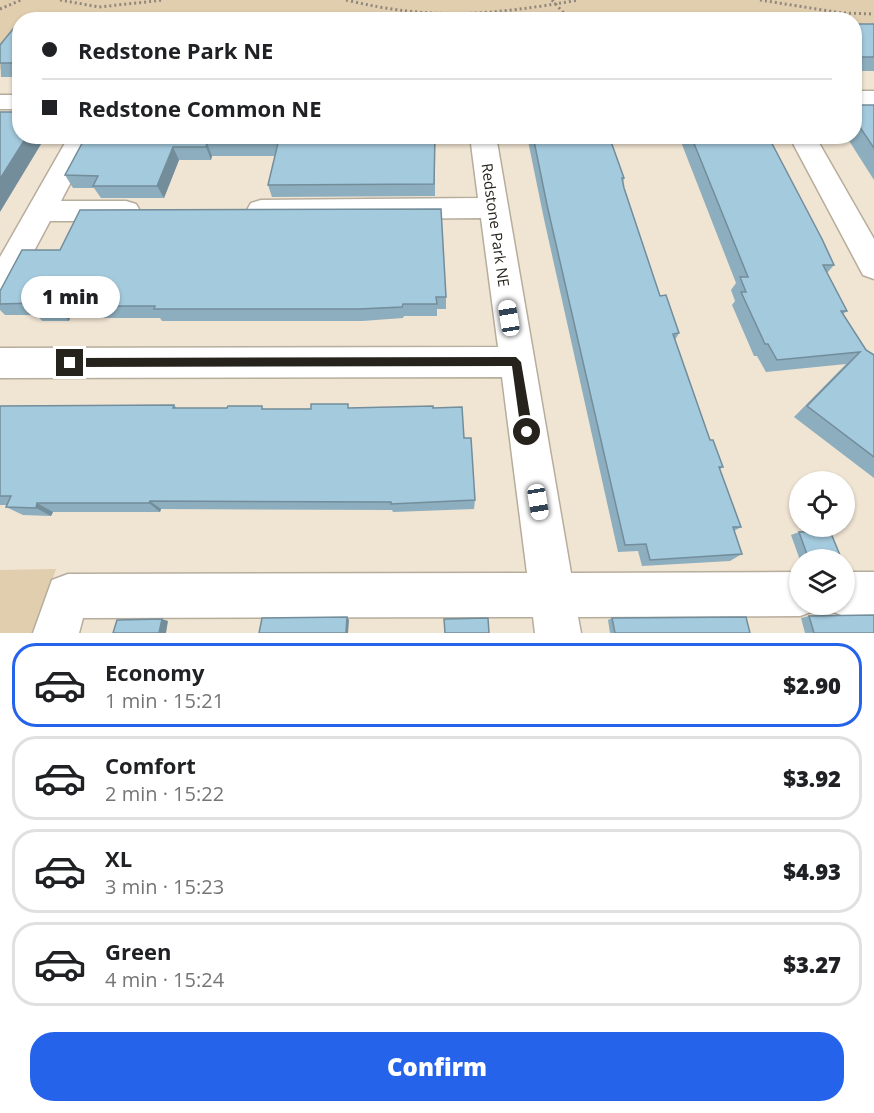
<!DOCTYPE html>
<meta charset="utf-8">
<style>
body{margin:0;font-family:"Open Sans",sans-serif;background:#f2f2f2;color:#202124;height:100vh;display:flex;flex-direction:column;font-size:22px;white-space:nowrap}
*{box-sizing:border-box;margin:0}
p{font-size:20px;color:#757577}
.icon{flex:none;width:33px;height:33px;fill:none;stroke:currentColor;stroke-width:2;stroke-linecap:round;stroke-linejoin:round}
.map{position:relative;height:633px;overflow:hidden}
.sheet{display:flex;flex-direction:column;background:#fff;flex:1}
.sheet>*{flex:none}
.hud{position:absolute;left:12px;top:12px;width:850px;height:132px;border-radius:24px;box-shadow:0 2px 4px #0004;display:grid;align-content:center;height:132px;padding:0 30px;background:#fff}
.tools{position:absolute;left:789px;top:471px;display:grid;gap:12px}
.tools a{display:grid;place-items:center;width:66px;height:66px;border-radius:50%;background:#fff;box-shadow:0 2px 4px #0004;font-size:30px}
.end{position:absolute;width:27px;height:27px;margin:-14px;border:8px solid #26221c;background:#fff;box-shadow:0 0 0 3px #fff}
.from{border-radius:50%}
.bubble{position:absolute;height:42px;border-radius:21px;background:#fff;box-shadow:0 2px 4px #0004;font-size:20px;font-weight:800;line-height:42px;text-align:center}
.car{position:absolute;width:18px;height:36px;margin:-18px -9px;border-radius:8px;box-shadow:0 0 4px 2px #0007;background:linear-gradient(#fff 24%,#345 0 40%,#fff 0 76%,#345 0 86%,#fff 0)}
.hud b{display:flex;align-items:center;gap:21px;height:57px;font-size:22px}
.hud b+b{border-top:2px solid #e0e0e0}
.hud i{width:15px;height:15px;background:#202124}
ul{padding:10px 0 0;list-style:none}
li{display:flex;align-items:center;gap:18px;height:84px;margin:0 12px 9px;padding:0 18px;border:3px solid #e0e0e0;border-radius:24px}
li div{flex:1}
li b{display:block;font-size:22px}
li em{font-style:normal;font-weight:800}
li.selected{border-color:#2563eb}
li>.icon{width:54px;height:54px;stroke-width:1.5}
.primary-button{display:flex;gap:12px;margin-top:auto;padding:12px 30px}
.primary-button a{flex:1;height:69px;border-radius:24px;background:#2563eb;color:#fff;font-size:24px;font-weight:800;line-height:69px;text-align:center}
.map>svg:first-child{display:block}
</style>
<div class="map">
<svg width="874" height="633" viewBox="0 0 874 633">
<rect width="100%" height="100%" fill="#f0e4d3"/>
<path fill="#e1ceae" d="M0 0H874V25H855V20H20L19 44 0 70Z
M56 569 34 633H0V570Z"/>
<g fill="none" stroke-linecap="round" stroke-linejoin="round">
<g stroke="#b7ad9c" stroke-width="3">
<path id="minor" d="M855 91H874V105H855Z
M0 95H20V109H0Z
M69 136H95L61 201H126L136 204 140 211 136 218 126 221H50L11 294 0 297V257Z
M470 136H496L571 573 800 572V604H818L816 610 800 616 578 617 581 633H535L533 617 83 618 79 633H33L52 580 68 574 527 573 502 377 0 378V348L498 347 481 218 261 220 251 217 247 210 251 203 261 200 478 198Z
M789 136H815L874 239V279L863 275Z
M844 572H874V616H844L828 610 826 604H844Z"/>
</g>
<path stroke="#90887c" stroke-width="3" stroke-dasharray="2 3" stroke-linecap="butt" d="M60 0 99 7 164 0
M346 0C433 21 492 15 579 0
M552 0 570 20
M760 0 842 13 874 14
M0 9 21 0"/>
<use href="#minor" fill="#fff" fill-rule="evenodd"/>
</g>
<path fill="#8daebe" d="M855 24H874V71H855Z
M20 29V77H1L0 45Z
M858 105H874V180L846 136H855V108Z
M86 136H435V196L272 197 268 185 275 156H212L211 160H179L164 198H101L94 188H73L65 175Z
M527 136H610V138L624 178 623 182 624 188 660 296 679 333 675 340 710 440 723 467 720 469 741 527 734 531 742 554 730 561 642 566 638 551 618 552 544 219Z
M673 136H768L834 265 827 273 847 311 843 314 866 350 874 355V478L794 417 846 364 766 372 757 356H754L732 305 735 301 731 290 736 283 681 142H676Z
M0 291 446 297V309H437V316H404L403 318 362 321H162L160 318H70L69 321H42L37 315H5L0 310Z
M174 405 177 408 265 409 433 408 464 438 475 500 474 509 393 512 392 510 161 509 160 512H53L51 516 23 515 6 507 7 505H0V406Z
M799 532 842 560H800L791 535Z
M809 616 874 633H805L801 618Z
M612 618 750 633H610L608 620Z"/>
<path fill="#738d9b" d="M27 136H46L0 212V179Z
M207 143 212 156 211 160 206 147Z
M173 147 179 160 164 198 157 186Z
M59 306 70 318 69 321 58 310Z
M150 501 161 509 160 512 149 503Z
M37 503 53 512 51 516 36 508Z
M347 617 349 620 348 633H346Z
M162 619 168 621 166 633H159Z"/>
<path fill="#a4cadd" stroke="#738d9b" stroke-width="1.5" d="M855 24H874V57H855Z
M13 29H20V63H0V45Z
M858 105H874V148L855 120V108H860Z
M0 112H20V136H27L0 179Z
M86 136H435L434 184 268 185 278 143H207L206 147H173L157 186H93L98 176 65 175Z
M533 136H609L624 178H622L624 188 660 296 666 295 679 333 673 334 710 440H713L723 467H719L741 527H733L742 554 650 560 646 544 625 545 547 205Z
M691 136H768L822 239 834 265H823L847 311H841L866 350 874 355V457L807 406 860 352 777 360 768 344H765L741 292H746L740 277H748Z
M441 209 446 297H436L437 304H403L402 307 359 309H154L155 306H59L58 310 31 309 34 303 0 304V291L22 250H60L80 210Z
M311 404H348V408L433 406V408L462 407 464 438H471L475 500 391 504V502L150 501 149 503H37L36 508 6 507 11 496H0V406L174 405 173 408H227L228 406H262V409H311Z
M830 531 842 560H809L799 532Z
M874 615V633H814L809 616Z
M347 617 346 633H259L262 618Z
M746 617 750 633H615L612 618Z
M488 618 489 633H445L444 619Z
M162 619 159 633H113L117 620Z"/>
<path fill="#26221c" d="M516 357 521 362 533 432 527 437 521 432 512 366 70 367 65 363 70 358Z"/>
<g text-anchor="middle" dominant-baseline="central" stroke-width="5" stroke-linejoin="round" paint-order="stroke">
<g font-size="15" fill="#26221c" stroke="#fff">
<text transform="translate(496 225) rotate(82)">Redstone Park NE</text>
</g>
</g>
</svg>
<div class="tools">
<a><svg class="icon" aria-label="locate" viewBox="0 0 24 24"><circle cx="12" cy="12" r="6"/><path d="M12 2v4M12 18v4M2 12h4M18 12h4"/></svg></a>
<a><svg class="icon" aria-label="layers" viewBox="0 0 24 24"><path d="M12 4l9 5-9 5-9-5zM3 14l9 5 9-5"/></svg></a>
</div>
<i class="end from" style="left:527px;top:432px"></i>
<i class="end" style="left:70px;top:363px"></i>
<div class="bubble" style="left:21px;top:276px;width:99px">1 min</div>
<i class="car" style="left:509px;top:318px;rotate:351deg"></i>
<i class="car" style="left:538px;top:502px;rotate:171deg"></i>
<div class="hud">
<b><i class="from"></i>Redstone Park NE</b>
<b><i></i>Redstone Common NE</b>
</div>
</div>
<section class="sheet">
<ul>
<li class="selected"><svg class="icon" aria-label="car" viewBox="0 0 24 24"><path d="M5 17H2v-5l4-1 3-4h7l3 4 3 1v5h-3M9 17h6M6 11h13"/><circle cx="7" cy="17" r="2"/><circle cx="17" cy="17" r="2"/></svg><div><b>Economy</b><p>1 min · 15:21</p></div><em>$2.90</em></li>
<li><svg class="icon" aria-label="car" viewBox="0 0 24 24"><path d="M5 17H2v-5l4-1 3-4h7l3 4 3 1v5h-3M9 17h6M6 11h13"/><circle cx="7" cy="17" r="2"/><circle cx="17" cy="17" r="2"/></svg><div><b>Comfort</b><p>2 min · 15:22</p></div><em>$3.92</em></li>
<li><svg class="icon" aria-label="car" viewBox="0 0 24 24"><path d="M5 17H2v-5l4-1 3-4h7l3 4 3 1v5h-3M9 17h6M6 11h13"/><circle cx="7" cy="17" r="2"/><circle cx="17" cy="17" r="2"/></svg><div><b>XL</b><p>3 min · 15:23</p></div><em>$4.93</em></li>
<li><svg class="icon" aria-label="car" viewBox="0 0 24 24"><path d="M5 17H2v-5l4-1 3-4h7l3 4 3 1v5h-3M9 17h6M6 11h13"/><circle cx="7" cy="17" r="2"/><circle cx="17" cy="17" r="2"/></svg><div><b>Green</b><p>4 min · 15:24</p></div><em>$3.27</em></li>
</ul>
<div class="primary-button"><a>Confirm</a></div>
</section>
